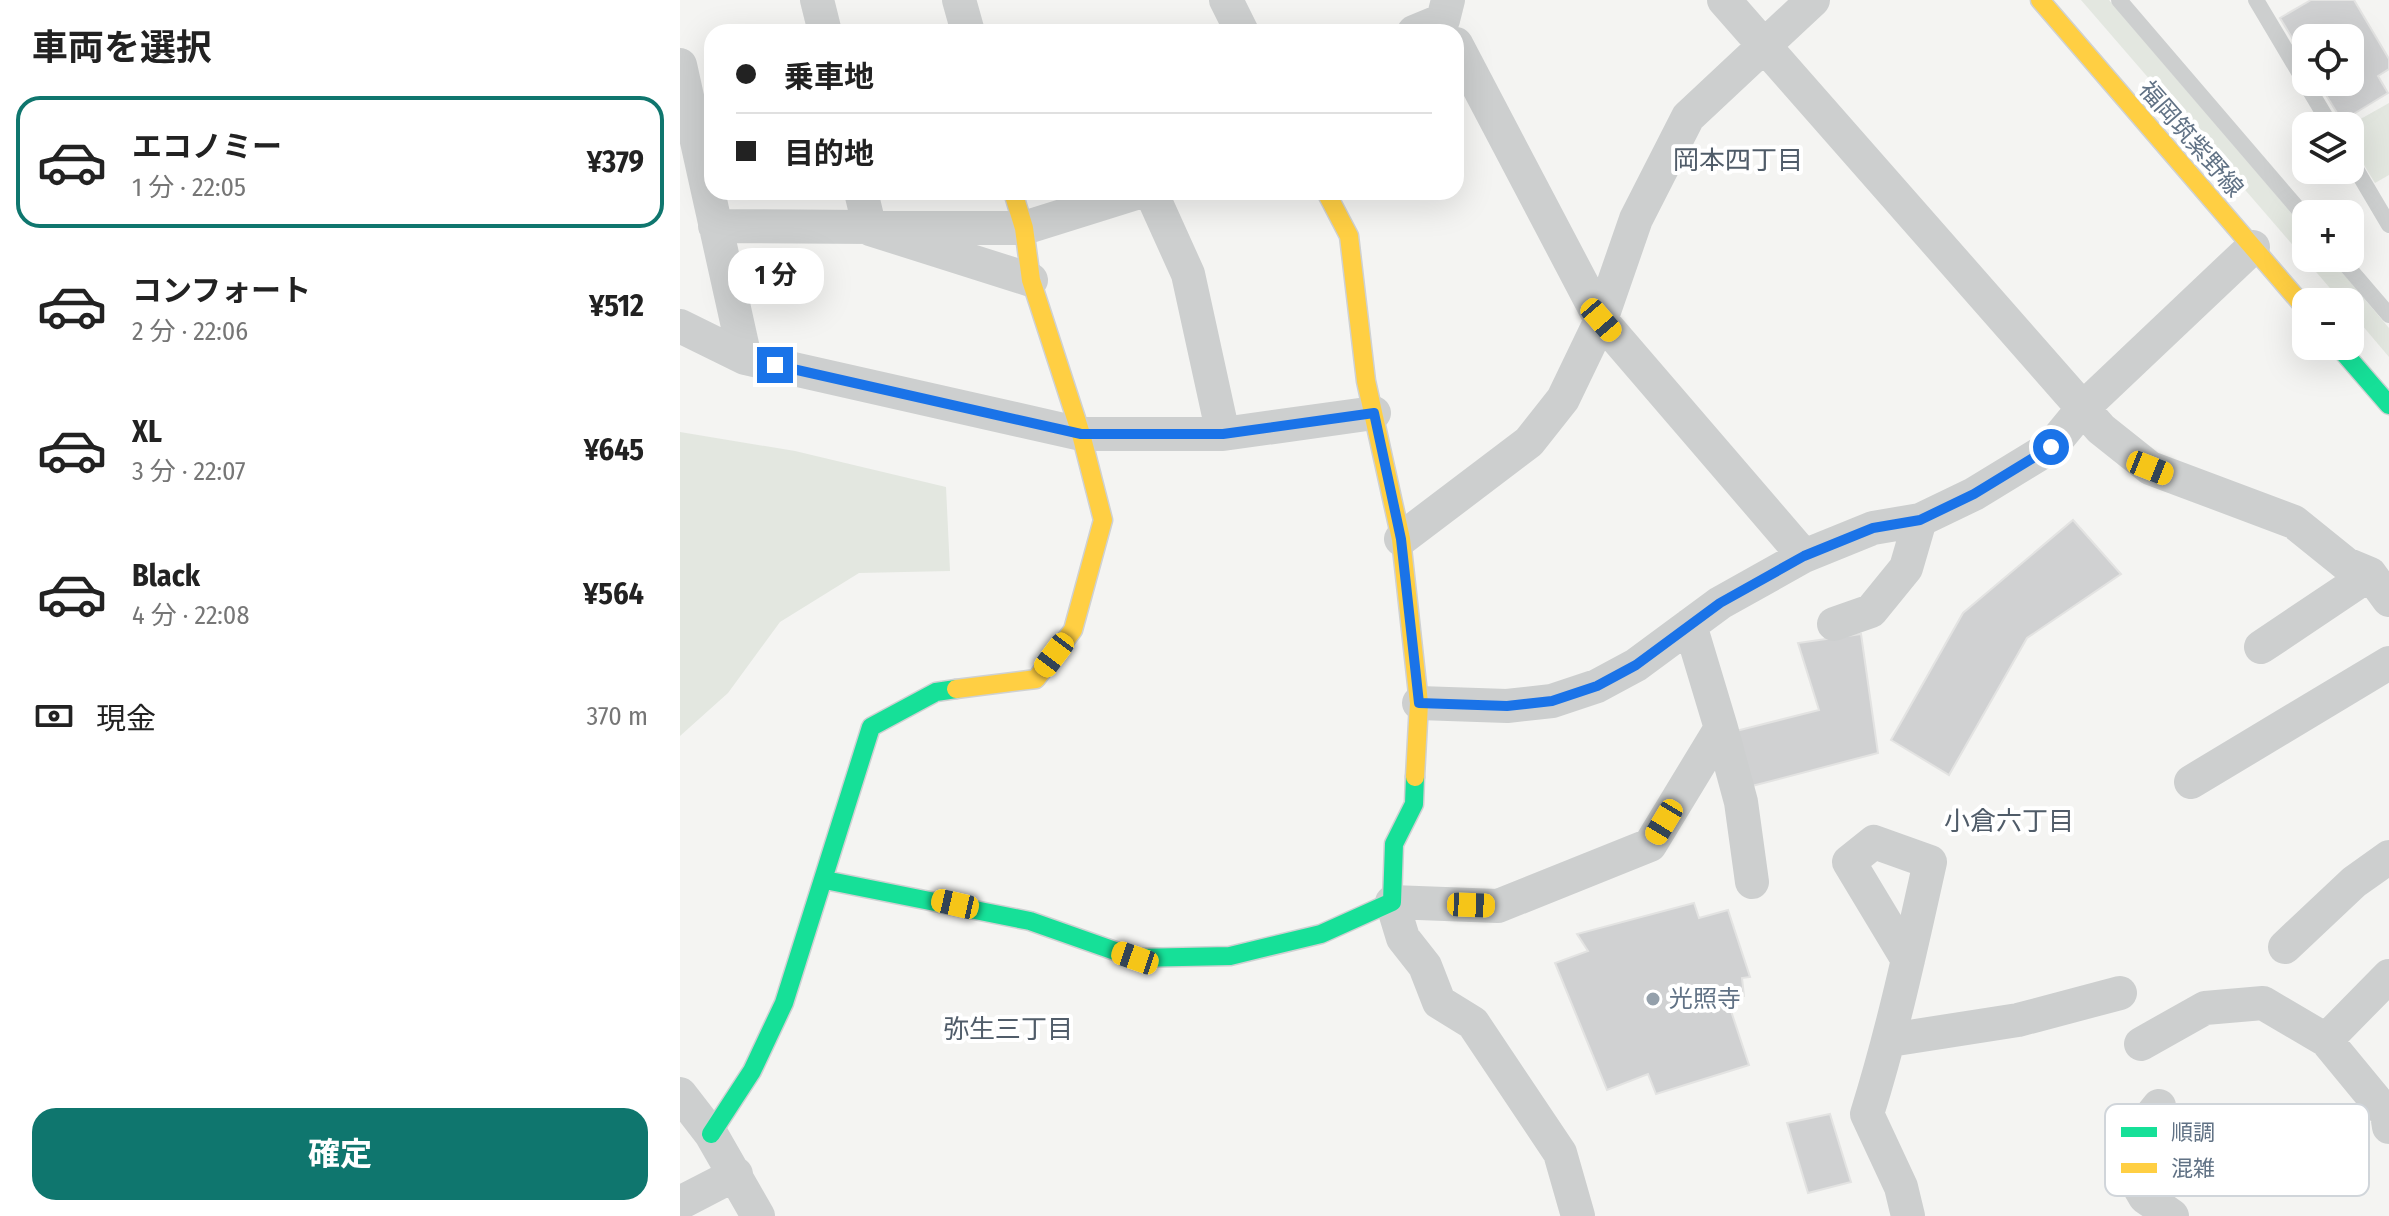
<!DOCTYPE html>
<html lang="ja">
<meta charset="utf-8">
<style>
body{margin:0;font-family:"Fira Sans Condensed","Noto Sans JP",sans-serif;background:#f6f6f6;color:#222;height:100vh;display:flex;flex-direction:column;font-size:30px;white-space:nowrap}
*{box-sizing:border-box;margin:0}
p{font-size:26px;color:#767676}
.icon{flex:none;width:44px;height:44px;fill:none;stroke:currentColor;stroke-width:2;stroke-linecap:round;stroke-linejoin:round}
.map{position:relative;flex:1;overflow:hidden}
.drawer{display:flex;flex-direction:column;background:#fff;width:680px}
.drawer>*{flex:none}
.banner{position:absolute;left:24px;top:24px;width:760px;height:176px;border-radius:24px;box-shadow:0 8px 32px #0002;display:grid;align-content:center;height:176px;padding:0 32px;background:#fff}
.fabs{position:absolute;left:1612px;top:24px;display:grid;gap:16px}
.fabs a{display:grid;place-items:center;width:72px;height:72px;border-radius:16px;background:#fff;box-shadow:0 8px 32px #0002;font-size:40px}
.end{position:absolute;width:36px;height:36px;margin:-18px;border:10px solid #1a73e8;background:#fff;box-shadow:0 0 0 4px #fff}
.from{border-radius:50%}
.bubble{position:absolute;height:56px;border-radius:24px;background:#fff;box-shadow:0 8px 32px #0002;font-size:26px;font-weight:700;line-height:56px;text-align:center}
.car{position:absolute;width:24px;height:48px;margin:-24px -12px;border-radius:10px;box-shadow:0 0 6px 2px #0007;background:linear-gradient(#f5c518 24%,#345 0 40%,#f5c518 0 76%,#345 0 86%,#f5c518 0)}
.banner b{display:flex;align-items:center;gap:28px;height:76px;font-size:30px}
.banner b+b{border-top:2px solid #e0e0e0}
.banner i{width:20px;height:20px;background:#222}
ul{padding:0;list-style:none}
li{display:flex;align-items:center;gap:24px;height:132px;margin:0 16px 12px;padding:0 16px;border:4px solid transparent;border-radius:24px}
li div{flex:1}
li b{display:block;font-size:30px}
li em{font-style:normal;font-weight:700}
li.current{border-color:#0f766e}
li>.icon{width:72px;height:72px;stroke-width:1.5}
h2{padding:0 32px;font-size:36px;line-height:96px}
.pay{display:flex;align-items:center;gap:20px;height:88px;padding:0 32px;font-size:30px}
.pay p{margin-inline-start:auto}
.button{display:flex;gap:16px;margin-top:auto;padding:16px 32px}
.button a{flex:1;height:92px;border-radius:24px;background:#0f766e;color:#fff;font-size:32px;font-weight:700;line-height:92px;text-align:center}
main{display:flex;flex:1;min-height:0}
.map>svg:first-child{display:block}
</style>
<main>
<section class="drawer">
<h2>車両を選択</h2>
<ul>
<li class="current"><svg class="icon" aria-label="car" viewBox="0 0 24 24"><path d="M5 17H2v-5l4-1 3-4h7l3 4 3 1v5h-3M9 17h6M6 11h13"/><circle cx="7" cy="17" r="2"/><circle cx="17" cy="17" r="2"/></svg><div><b>エコノミー</b><p>1 分 · 22:05</p></div><em>¥379</em></li>
<li><svg class="icon" aria-label="car" viewBox="0 0 24 24"><path d="M5 17H2v-5l4-1 3-4h7l3 4 3 1v5h-3M9 17h6M6 11h13"/><circle cx="7" cy="17" r="2"/><circle cx="17" cy="17" r="2"/></svg><div><b>コンフォート</b><p>2 分 · 22:06</p></div><em>¥512</em></li>
<li><svg class="icon" aria-label="car" viewBox="0 0 24 24"><path d="M5 17H2v-5l4-1 3-4h7l3 4 3 1v5h-3M9 17h6M6 11h13"/><circle cx="7" cy="17" r="2"/><circle cx="17" cy="17" r="2"/></svg><div><b>XL</b><p>3 分 · 22:07</p></div><em>¥645</em></li>
<li><svg class="icon" aria-label="car" viewBox="0 0 24 24"><path d="M5 17H2v-5l4-1 3-4h7l3 4 3 1v5h-3M9 17h6M6 11h13"/><circle cx="7" cy="17" r="2"/><circle cx="17" cy="17" r="2"/></svg><div><b>Black</b><p>4 分 · 22:08</p></div><em>¥564</em></li>
</ul>
<div class="pay"><svg class="icon" aria-label="cash" viewBox="0 0 24 24"><path d="M3 7h18v10H3z"/><circle cx="12" cy="12" r="2"/></svg>現金<p>370 m</p></div>
<div class="button"><a>確定</a></div>
</section>
<div class="map">
<svg width="1709" height="1216" viewBox="0 0 1709 1216">
<rect width="100%" height="100%" fill="#f4f4f2"/>
<path fill="#e3e7e0" d="M1401 0H1429L1626 230V258H1650L1709 328V357L1670 311V302H1662Z
M1709 103V175L1695 183 1670 142 1668 126Z
M0 432 115 451 266 487 270 571 179 573 100 622 48 693 0 736Z"/>
<path fill="#d0d1d2" stroke="#e3e3e2" stroke-width="2" d="M1631 0H1674L1709 59V69L1698 76 1708 93 1662 121 1638 82H1670V38H1626V61L1600 18Z
M1393 520 1441 574 1347 638 1269 775 1211 740 1283 613Z
M1181 634 1198 753 1072 786 1056 731 1139 710 1118 643Z
M1014 903 1019 918 1048 910 1070 977 1062 978 1064 996 1048 1002 1069 1065 976 1094 968 1074 927 1090 875 963 908 951 897 934Z
M1150 1114 1171 1182 1128 1193 1107 1123Z"/>
<g fill="none" stroke-linecap="round" stroke-linejoin="round">
<g stroke="#cfd1d2" stroke-width="21">
<path id="fast" d="M1658 346 1709 405
M145 880 350 921 455 958 550 956 641 934 712 902 714 844 734 804 735 777
M31 1134 72 1071 104 1003 191 727 256 692 276 689"/>
</g>
<g stroke="#cfd1d2" stroke-width="21">
<path id="slow" d="M1360 0 1626 309
M646 192 669 236 686 381 721 539 739 703 735 777
M276 689 356 679 393 630 423 520 401 434 351 280 344 228 333 192"/>
</g>
<path stroke="#cdcfcf" stroke-width="16" d="M1439 0 1626 218
M1576 0 1651 126
M1670 159 1709 225
M1660 258 1709 315"/>
<path stroke="#cdcfcf" stroke-width="34" d="M137 0 145 32
M279 0 288 32
M546 0 562 32
M1044 0 1421 429 1470 468 1614 522 1666 564 1690 574 1709 600
M734 32 763 20 768 0
M776 44 921 320 1124 556
M0 65 65 358
M181 192 190 229 351 280
M471 192 508 274 543 434
M35 226 344 228 459 192
M0 326 65 358 401 434H543L694 413
M721 539 849 442 883 399 921 320 956 219 1008 117 1133 0
M1154 624 1191 611 1226 568 1240 520
M1581 647 1690 574
M739 703 827 706 872 701 917 686 956 665 1040 603 1124 556 1193 528 1240 520 1294 494 1371 447 1404 407 1573 247
M1041 728 1061 802 1072 882
M1511 782 1709 663
M1605 947 1674 882 1709 857
M1210 1040 1338 1020 1440 993
M1646 1040 1709 976
M1461 1044 1525 1008 1583 1003 1646 1040 1707 1114 1709 1127
M0 1094 31 1134 78 1216
M1479 1106 1454 1137 1451 1173 1465 1197 1492 1216
M0 1203 56 1174
M898 1216 880 1153 793 1023 759 1002 745 966 723 938 712 902 818 906 970 845 1041 728 1010 625
M1228 1216 1221 1187 1187 1114C1213 1031 1231 947 1250 862L1194 842 1169 862 1228 960"/>
<use href="#fast" stroke="#16e098" stroke-width="18"/>
<use href="#slow" stroke="#ffcf43" stroke-width="18"/>
</g>
<g fill="none" stroke-linecap="round" stroke-linejoin="round">
<path stroke="#1a73e8" stroke-width="10" d="M95 365 401 434H543L694 413 721 539 739 703 827 706 872 701 917 686 956 665 1040 603 1124 556 1193 528 1240 520 1294 494 1371 447"/>
</g>
<circle fill="#94a0ab" stroke="#fff" stroke-width="3" cx="973" cy="999" r="8"/>
<g text-anchor="middle" dominant-baseline="central" stroke-width="8" stroke-linejoin="round" paint-order="stroke">
<g font-size="24" fill="#617285" stroke="#fff">
<text transform="translate(1511 139) rotate(49)">福岡筑紫野線</text>
</g>
<g font-size="24" fill="#617285" stroke="#fff" text-anchor="start">
<text x="989" y="999">光照寺</text>
</g>
<g font-size="26" fill="#505c69" stroke="#fff">
<text x="1058" y="160">岡本四丁目</text>
<text x="1329" y="821">小倉六丁目</text>
<text x="328" y="1029">弥生三丁目</text>
</g>
</g>
<rect x="1425" y="1104" width="264" height="92" rx="12" fill="#fff" stroke="#d0d5da" stroke-width="2"/>
<rect x="1441" y="1127" width="36" height="10" fill="#16e098"/>
<rect x="1441" y="1163" width="36" height="10" fill="#ffcf43"/>
<g font-size="22" fill="#617285">
<text x="1491" y="1140">順調</text>
<text x="1491" y="1176">混雑</text>
</g>
</svg>
<div class="fabs">
<a><svg class="icon" aria-label="locate" viewBox="0 0 24 24"><circle cx="12" cy="12" r="6"/><path d="M12 2v4M12 18v4M2 12h4M18 12h4"/></svg></a>
<a><svg class="icon" aria-label="layers" viewBox="0 0 24 24"><path d="M12 4l9 5-9 5-9-5zM3 14l9 5 9-5"/></svg></a>
<a>+</a>
<a>−</a>
</div>
<i class="end from" style="left:1371px;top:447px"></i>
<i class="end" style="left:95px;top:365px"></i>
<div class="bubble" style="left:48px;top:248px;width:96px">1 分</div>
<i class="car" style="left:921px;top:320px;rotate:139deg"></i>
<i class="car" style="left:1470px;top:468px;rotate:112deg"></i>
<i class="car" style="left:374px;top:655px;rotate:217deg"></i>
<i class="car" style="left:984px;top:822px;rotate:211deg"></i>
<i class="car" style="left:275px;top:904px;rotate:283deg"></i>
<i class="car" style="left:791px;top:905px;rotate:92deg"></i>
<i class="car" style="left:455px;top:958px;rotate:289deg"></i>
<div class="banner">
<b><i class="from"></i>乗車地</b>
<b><i></i>目的地</b>
</div>
</div>
</main>
